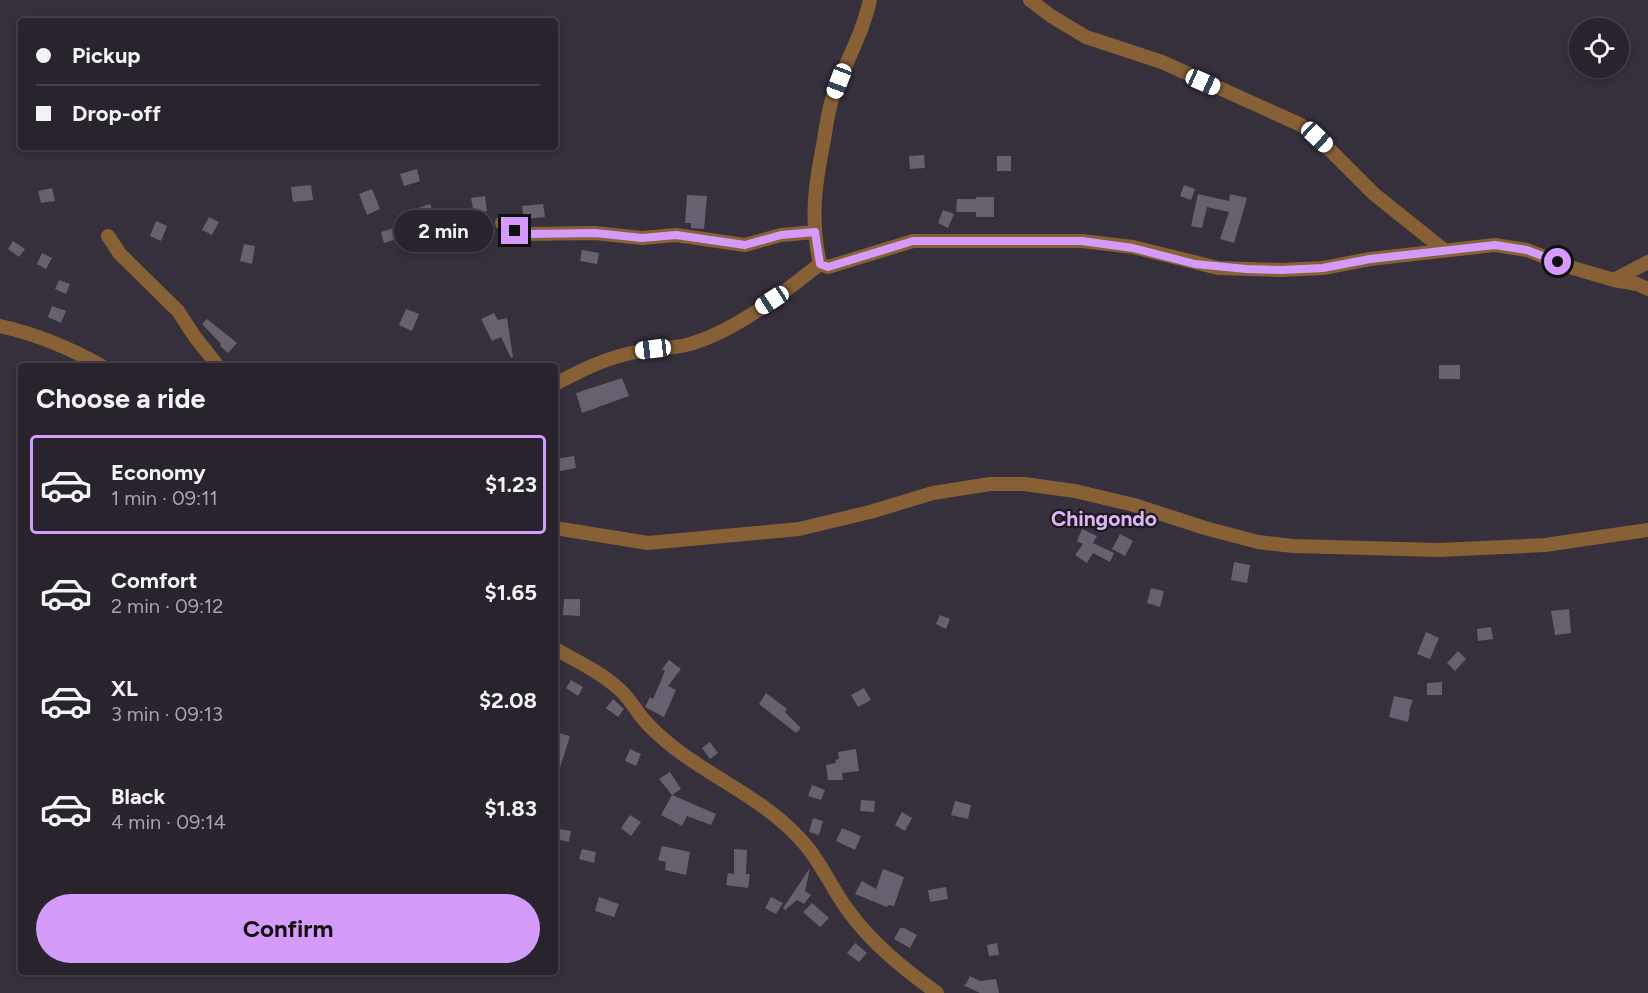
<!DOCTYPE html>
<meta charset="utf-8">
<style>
body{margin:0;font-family:Figtree,sans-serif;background:#342f39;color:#f1f3f6;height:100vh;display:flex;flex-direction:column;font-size:22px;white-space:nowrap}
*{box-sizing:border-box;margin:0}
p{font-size:20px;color:#a5a4aa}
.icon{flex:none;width:33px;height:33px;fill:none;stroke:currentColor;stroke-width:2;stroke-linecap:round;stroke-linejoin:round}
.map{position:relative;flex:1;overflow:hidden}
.details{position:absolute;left:18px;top:363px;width:540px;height:612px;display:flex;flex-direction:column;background:#28232d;border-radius:6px;box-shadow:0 3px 9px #0003,0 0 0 2px #444049}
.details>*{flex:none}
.guide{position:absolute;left:18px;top:18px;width:540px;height:132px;border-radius:6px;box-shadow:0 3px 9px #0003,0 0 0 2px #444049;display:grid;align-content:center;height:132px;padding:0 18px;background:#28232d}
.buttons{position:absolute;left:1569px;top:18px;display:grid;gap:12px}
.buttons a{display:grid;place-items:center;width:60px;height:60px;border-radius:50%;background:#28232d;box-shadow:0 3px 9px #0003,0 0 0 2px #444049;font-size:30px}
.end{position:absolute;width:27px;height:27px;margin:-14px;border:8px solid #d59bfa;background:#111;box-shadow:0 0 0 3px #111}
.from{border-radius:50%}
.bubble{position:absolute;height:42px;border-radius:21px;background:#28232d;box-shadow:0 3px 9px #0003,0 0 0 2px #444049;font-size:20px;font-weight:700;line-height:42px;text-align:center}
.car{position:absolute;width:18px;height:36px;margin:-18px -9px;border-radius:8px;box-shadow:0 0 4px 2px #0007;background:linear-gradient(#fff 24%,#345 0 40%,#fff 0 76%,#345 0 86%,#fff 0)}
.guide b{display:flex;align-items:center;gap:21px;height:57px;font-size:22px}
.guide b+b{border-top:2px solid #444049}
.guide i{width:15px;height:15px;background:#f1f3f6}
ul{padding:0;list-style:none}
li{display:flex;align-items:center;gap:18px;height:99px;margin:0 12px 9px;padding:0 6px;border:3px solid transparent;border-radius:6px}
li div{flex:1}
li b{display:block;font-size:22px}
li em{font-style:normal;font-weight:700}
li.active{border-color:#d59bfa}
li>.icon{width:54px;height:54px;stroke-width:1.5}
h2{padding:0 18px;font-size:27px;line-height:72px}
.cta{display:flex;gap:12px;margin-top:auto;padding:12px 18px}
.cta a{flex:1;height:69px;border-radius:36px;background:#d59bfa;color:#111;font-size:24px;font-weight:700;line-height:69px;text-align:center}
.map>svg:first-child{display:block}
</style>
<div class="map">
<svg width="1648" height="993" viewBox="0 0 1648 993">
<rect width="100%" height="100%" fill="#362f3c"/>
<path fill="#67606e" d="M924 155 925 168 910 169 909 156Z
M997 156H1011V171H997Z
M417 169 420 181 404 186 400 174Z
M311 185 313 200 293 202 291 187Z
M1184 185 1195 189 1191 200 1180 196Z
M52 188 55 201 41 203 38 191Z
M372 189 380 209 367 215 359 194Z
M1198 194 1229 201 1230 194 1247 198 1234 243 1220 239 1229 212 1207 207 1202 228 1191 226Z
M687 195 707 196 704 229 691 228V223H685Z
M485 196 487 211 474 214 471 198Z
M976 197H994V217H976V212H956L957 199H976Z
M430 204 436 219 424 224 418 208Z
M543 204 545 217 524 219 522 206Z
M943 210 954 214 948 228 938 223Z
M209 217 219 222 212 235 202 230Z
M156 221 167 226 161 241 150 236Z
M394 228 397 239 384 243 381 232Z
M13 241 25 249 19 257 8 249Z
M244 244 255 246 252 264 240 261Z
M582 250 599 253 597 264 580 261Z
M42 253 52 258 46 269 37 264Z
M59 280 70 284 66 294 55 289Z
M52 306 66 311 61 323 48 317Z
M406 309 419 314 412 331 399 325Z
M494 313 498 320 507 318 513 357 511 358 501 337 492 341 481 319Z
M207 319 237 343 228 353 220 346 221 344 202 324Z
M1439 365H1460V379H1439Z
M622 378 629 396 582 413 576 393Z
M574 456 576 468 555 472V459Z
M1082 529 1097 536 1093 543 1114 553 1110 562 1093 553 1087 563 1075 555 1083 544 1077 541Z
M1120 534 1133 541 1125 556 1112 549Z
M1234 562 1250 565 1247 583 1231 580Z
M1151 588 1164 591 1160 607 1147 603Z
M564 599H580V616L563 615Z
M1569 609 1571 633 1555 635 1551 611Z
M940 615 950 619 946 629 936 624Z
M1491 627 1493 639 1478 641 1477 629Z
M1426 632 1439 638 1430 659 1417 654Z
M1458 651 1466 659 1455 671 1447 663Z
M669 660 681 669 668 686 676 690 664 717 645 707 650 697 653 699 665 671 662 669Z
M571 680 583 687 578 696 566 688Z
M1442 682V695H1427V683Z
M864 688 871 700 858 707 851 695Z
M766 693 787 709 785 712 801 728 796 733 759 704Z
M1394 696 1413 700 1409 711 1410 712 1408 722 1389 717Z
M613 699 624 709 618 717 606 708Z
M555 732 570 736 559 771 555 770Z
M710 742 718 753 710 759 702 748Z
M630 749 641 754 636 766 625 761Z
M856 749 859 771 842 773 843 780H828L826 765 836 763 835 760 839 759 838 752Z
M670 772 681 789 672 795 716 814 711 825 687 816 682 826 661 815 672 795 659 779Z
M812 785 825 790 821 800 808 796Z
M861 800 875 801 874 812 860 811Z
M955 801 971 805 968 819 951 815Z
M902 812 912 818 905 831 895 825Z
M630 815 641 822 631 836 621 828Z
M813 818 823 821 819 835 809 832Z
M842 828 861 836 855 850 836 841Z
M559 829 571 831 569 842 557 839Z
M662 846 690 852 686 875 665 870 666 862 658 860Z
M582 849 596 852 594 863 579 859Z
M734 849 747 850 746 874H750L748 888 726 885 728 873 734 874Z
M810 868 805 891 811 895 804 904 797 900 785 910 783 908Z
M883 869 904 877 894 906 888 905 887 907 855 894 862 881 876 889Z
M946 887 948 899 930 902 928 890Z
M599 897 619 904 614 917 595 911Z
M771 897 783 903 776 914 765 908Z
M812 903 829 918 820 927 803 912Z
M900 928H904L917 935 910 948 894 939Z
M855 943 867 953 859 962 847 953Z
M997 943 999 955 989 956 987 945Z
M970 976 980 981 996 979 999 993H980L963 985 966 984Z"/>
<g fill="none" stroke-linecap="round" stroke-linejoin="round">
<path stroke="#876035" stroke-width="14" d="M1030 0 1051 16 1086 37 1162 62 1301 125 1317 137 1374 194 1444 250
M502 223 515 232 526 234 595 233 642 238 676 235 745 245 781 235 815 232
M108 236 120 254 178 311 195 337 218 366
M820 264 828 267 913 241H1082L1133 247 1218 268 1282 270 1323 268 1370 259 1495 245 1527 250 1573 268 1614 280 1637 284 1648 289
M820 264C810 218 815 185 824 140 826 127 828 112 832 99 844 65 862 36 870 0
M1614 280 1648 262
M0 326C37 334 70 348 102 366
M555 384C582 370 605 358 636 352 652 348 670 349 686 345 733 333 782 294 820 264
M555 528 648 543 799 529 870 512 933 493 990 484H1024L1075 491 1134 505 1205 528 1258 542 1293 546 1439 550 1545 545 1648 530
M555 649C577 661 602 673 620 690 628 697 634 707 640 715 649 727 662 738 673 747 718 782 771 802 808 848 823 867 833 890 847 909 871 943 904 969 937 993"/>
</g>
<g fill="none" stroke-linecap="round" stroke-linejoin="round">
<path stroke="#d59bfa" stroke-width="8" d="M515 231 526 234 595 233 642 238 676 235 745 245 781 235 815 232 820 264 828 267 913 241H1082L1133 248 1195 264 1246 269 1282 270 1323 268 1370 259 1495 245 1527 250 1558 262"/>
</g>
<g text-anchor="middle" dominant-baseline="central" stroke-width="4.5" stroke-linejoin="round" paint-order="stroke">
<g font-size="21" font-weight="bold" fill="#dcb5f7" stroke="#1c191f">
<text x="1104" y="518">Chingondo</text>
</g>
</g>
</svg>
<div class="buttons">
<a><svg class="icon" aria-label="locate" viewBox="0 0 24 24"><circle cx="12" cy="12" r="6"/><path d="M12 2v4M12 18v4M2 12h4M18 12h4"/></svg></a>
</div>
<i class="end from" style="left:1558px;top:262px"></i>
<i class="end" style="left:515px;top:231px"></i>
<div class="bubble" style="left:394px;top:210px;width:99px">2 min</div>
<i class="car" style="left:839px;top:81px;rotate:201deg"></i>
<i class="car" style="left:1203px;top:82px;rotate:114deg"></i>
<i class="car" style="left:1317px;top:137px;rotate:133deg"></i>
<i class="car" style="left:772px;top:300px;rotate:237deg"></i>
<i class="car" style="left:653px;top:349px;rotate:263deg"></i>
<div class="guide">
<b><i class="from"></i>Pickup</b>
<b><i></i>Drop-off</b>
</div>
<section class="details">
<h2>Choose a ride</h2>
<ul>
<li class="active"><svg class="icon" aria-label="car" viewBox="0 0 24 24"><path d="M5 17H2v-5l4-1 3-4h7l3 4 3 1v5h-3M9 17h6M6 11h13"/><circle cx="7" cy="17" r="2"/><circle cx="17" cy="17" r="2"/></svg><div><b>Economy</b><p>1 min · 09:11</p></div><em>$1.23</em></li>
<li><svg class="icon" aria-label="car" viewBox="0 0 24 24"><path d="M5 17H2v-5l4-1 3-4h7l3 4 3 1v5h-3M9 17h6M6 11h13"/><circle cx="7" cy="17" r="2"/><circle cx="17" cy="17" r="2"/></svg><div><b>Comfort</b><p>2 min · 09:12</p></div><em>$1.65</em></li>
<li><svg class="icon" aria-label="car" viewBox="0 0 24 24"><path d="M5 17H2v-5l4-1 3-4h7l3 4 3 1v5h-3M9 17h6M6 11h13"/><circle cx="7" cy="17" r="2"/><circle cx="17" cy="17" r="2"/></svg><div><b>XL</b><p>3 min · 09:13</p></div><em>$2.08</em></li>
<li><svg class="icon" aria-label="car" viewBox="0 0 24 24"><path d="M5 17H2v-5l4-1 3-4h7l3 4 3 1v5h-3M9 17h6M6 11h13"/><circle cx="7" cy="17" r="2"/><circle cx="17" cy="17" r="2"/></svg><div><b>Black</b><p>4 min · 09:14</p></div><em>$1.83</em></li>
</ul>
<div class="cta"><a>Confirm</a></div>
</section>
</div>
